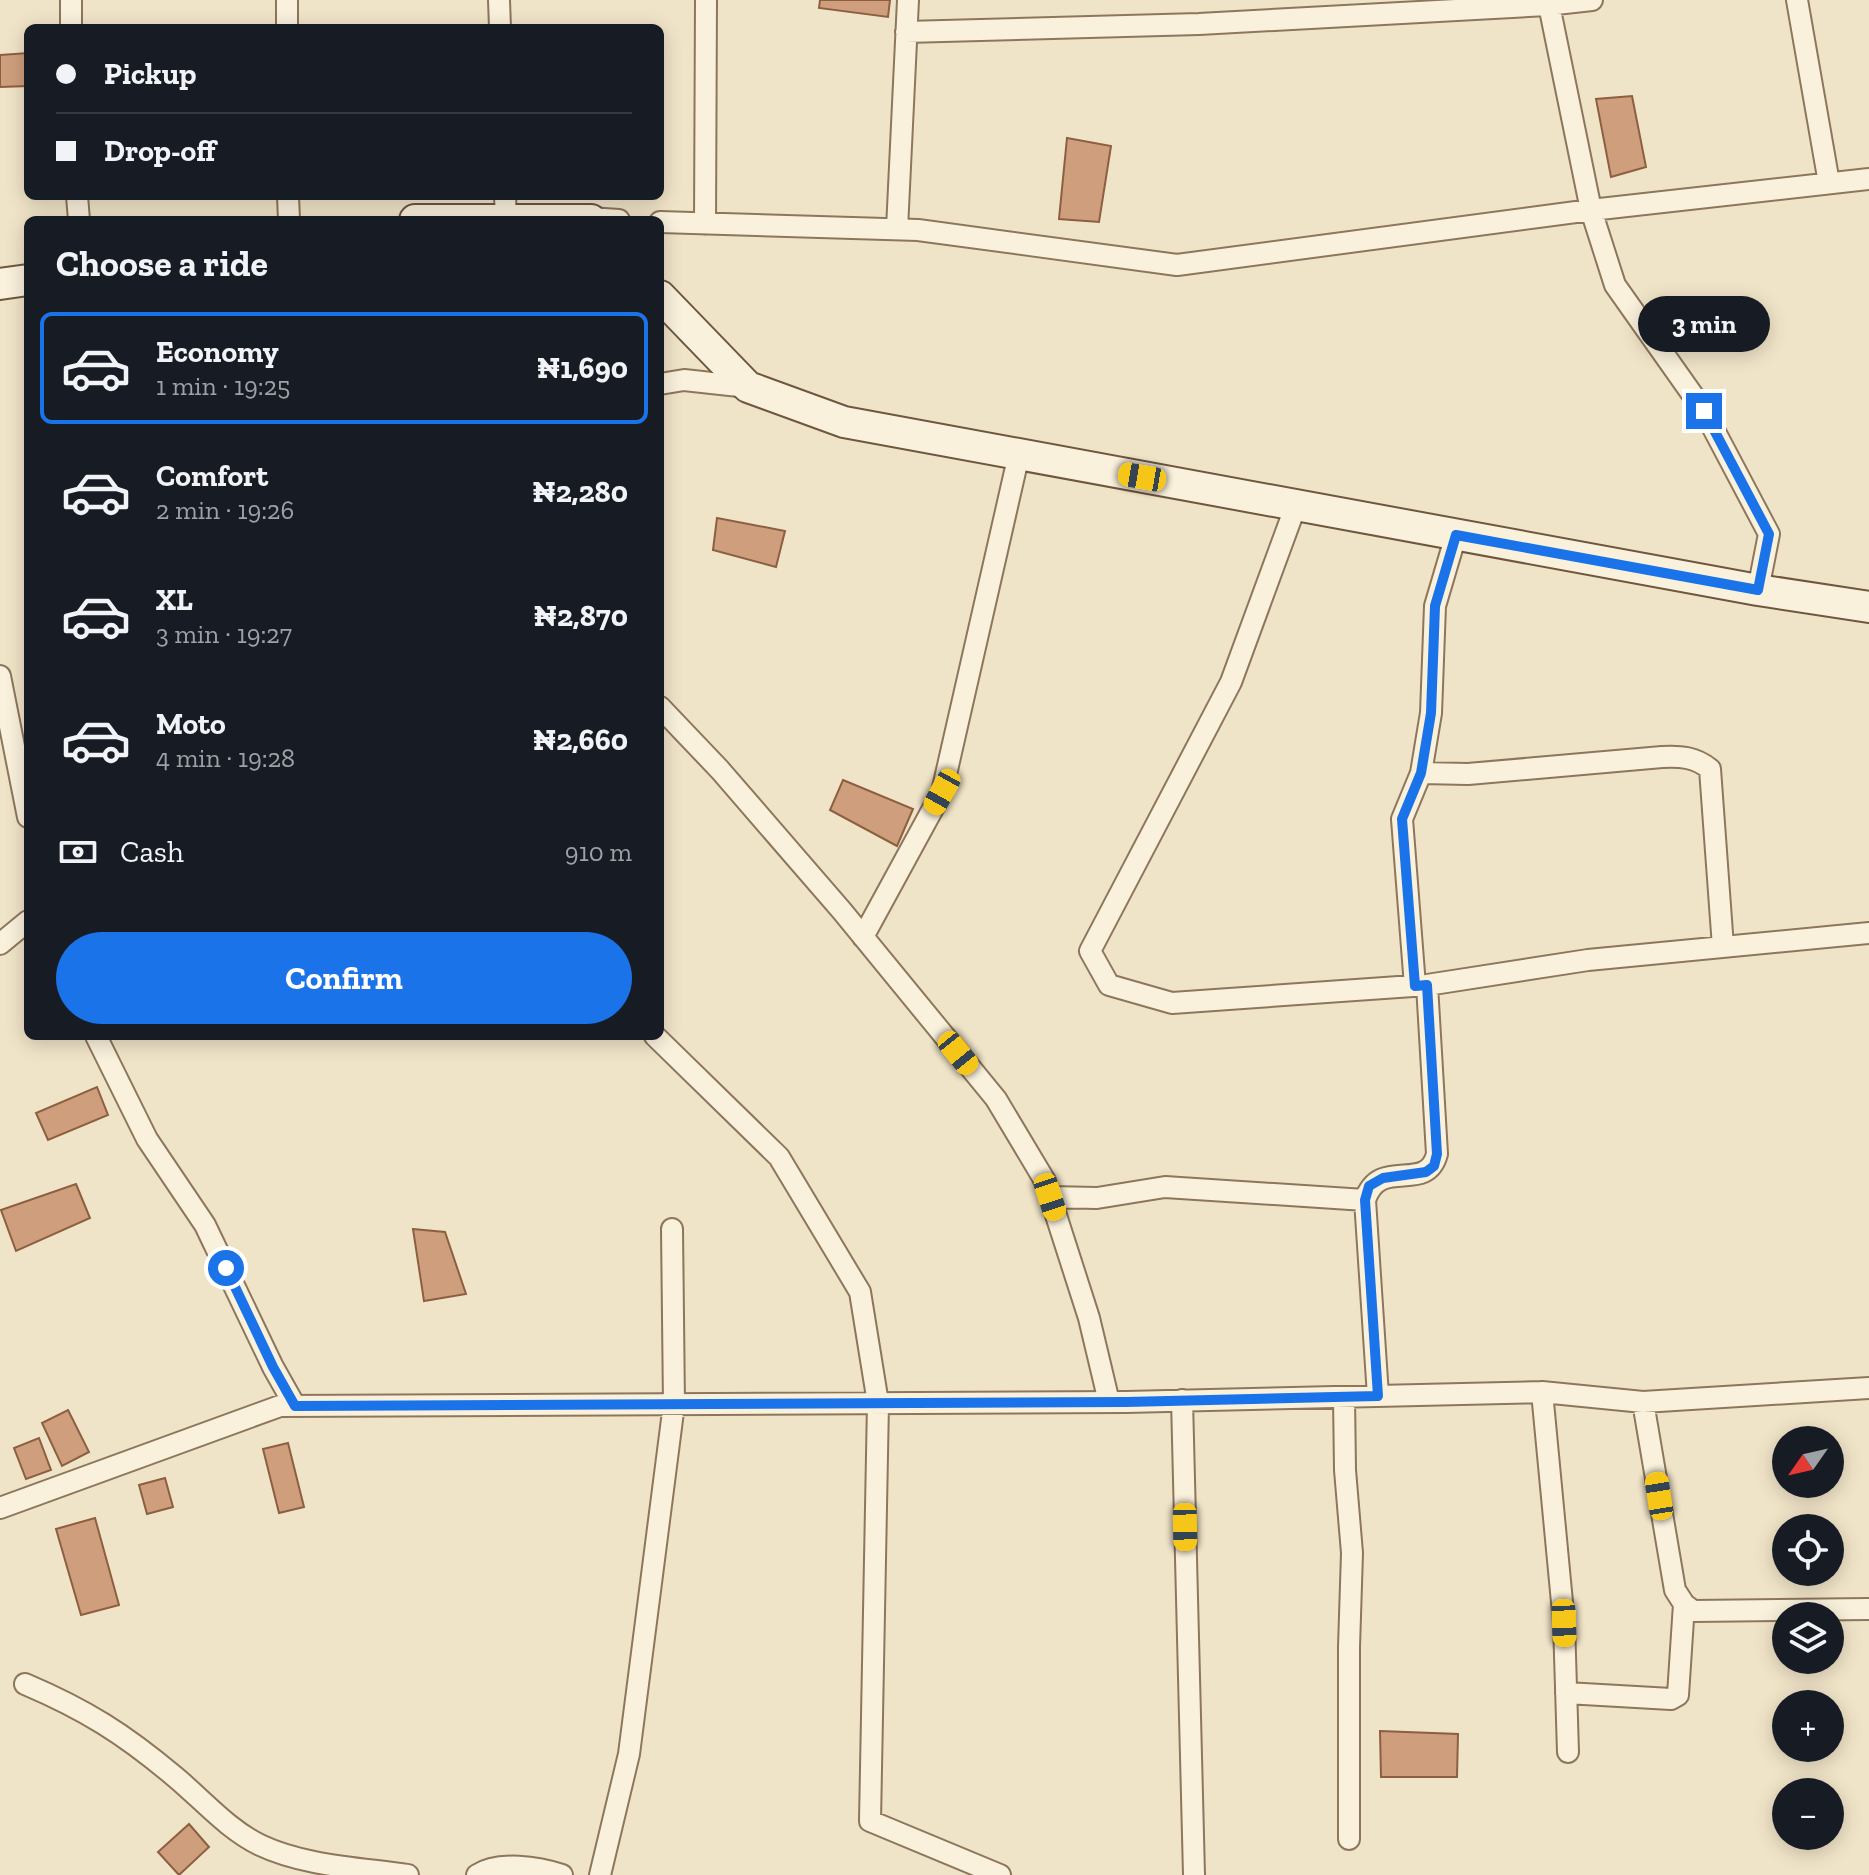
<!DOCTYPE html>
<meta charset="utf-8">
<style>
body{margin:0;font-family:"Zilla Slab",serif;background:#20242c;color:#f1f3f6;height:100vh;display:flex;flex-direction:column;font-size:30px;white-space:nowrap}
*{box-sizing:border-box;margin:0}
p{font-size:26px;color:#9ea1a6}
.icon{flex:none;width:44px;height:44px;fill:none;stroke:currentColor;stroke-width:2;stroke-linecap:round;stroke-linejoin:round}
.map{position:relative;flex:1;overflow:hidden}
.panel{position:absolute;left:24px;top:216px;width:640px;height:824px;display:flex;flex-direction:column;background:#171b24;border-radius:12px;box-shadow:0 4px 20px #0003}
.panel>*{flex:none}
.top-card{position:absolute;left:24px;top:24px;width:640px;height:176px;border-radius:12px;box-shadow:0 4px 20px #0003;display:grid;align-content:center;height:176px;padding:0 32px;background:#171b24}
.needle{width:52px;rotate:236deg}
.tools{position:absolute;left:1772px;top:1426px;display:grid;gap:16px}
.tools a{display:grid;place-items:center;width:72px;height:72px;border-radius:50%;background:#171b24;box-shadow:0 4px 20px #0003;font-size:40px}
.end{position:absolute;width:36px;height:36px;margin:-18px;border:10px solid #1a73e8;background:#fff;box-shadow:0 0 0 4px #fff}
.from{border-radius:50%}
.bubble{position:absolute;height:56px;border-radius:28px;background:#171b24;box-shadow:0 4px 20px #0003;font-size:26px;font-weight:800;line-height:56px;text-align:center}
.car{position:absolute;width:24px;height:48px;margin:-24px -12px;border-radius:10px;box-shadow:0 0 6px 2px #0007;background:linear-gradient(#f5c518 24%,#345 0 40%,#f5c518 0 76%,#345 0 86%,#f5c518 0)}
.top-card b{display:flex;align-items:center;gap:28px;height:76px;font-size:30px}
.top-card b+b{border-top:2px solid #363941}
.top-card i{width:20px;height:20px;background:#f1f3f6}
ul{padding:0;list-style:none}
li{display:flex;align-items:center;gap:24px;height:112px;margin:0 16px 12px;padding:0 16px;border:4px solid transparent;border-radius:12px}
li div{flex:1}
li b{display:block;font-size:30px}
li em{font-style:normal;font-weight:800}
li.selected{border-color:#1a73e8}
li>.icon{width:72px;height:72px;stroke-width:1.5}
h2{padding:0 32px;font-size:36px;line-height:96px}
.pay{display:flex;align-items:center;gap:20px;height:88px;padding:0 32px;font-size:30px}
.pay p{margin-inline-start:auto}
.action{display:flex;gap:16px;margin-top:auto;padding:16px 32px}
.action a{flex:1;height:92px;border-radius:48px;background:#1a73e8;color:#fff;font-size:32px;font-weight:800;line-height:92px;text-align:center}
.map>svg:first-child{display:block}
</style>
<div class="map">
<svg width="1869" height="1875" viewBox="0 0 1869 1875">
<rect width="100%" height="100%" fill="#f0e4c8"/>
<path fill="#cf9f7d" stroke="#8d5f41" stroke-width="2" d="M820 0H890L888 17 819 8Z
M28 53V86L0 87V55Z
M1632 96 1646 167 1611 177 1596 99Z
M1067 138 1111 146 1099 222 1059 219Z
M717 518 785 531 776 567 713 550Z
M843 780 913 809 897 846 830 810Z
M97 1087 108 1115 48 1140 36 1113Z
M76 1184 90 1218 16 1251 1 1210Z
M413 1229 445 1232 466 1294 424 1301Z
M68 1410 89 1452 62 1466 42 1423Z
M39 1438 51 1470 26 1479 14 1448Z
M288 1443 304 1507 279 1513 263 1449Z
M165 1478 173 1507 147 1514 139 1485Z
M95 1518 119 1605 81 1615 56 1529Z
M1380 1731 1458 1734 1457 1777H1381Z
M189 1824 209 1847 179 1875 158 1852Z"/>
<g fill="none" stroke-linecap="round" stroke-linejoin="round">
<g stroke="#8d765c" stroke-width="24">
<path id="street" d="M499 0 500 28
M1548 0 1591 210 1615 285 1704 411 1769 534 1758 590
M1797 0 1829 183
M71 28V0
M287 28V0
M906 32 1199 24 1547 5 1592 0
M77 196 79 220
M288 196 289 220
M505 196 506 219
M589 218 619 220
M660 222 918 230 1177 265 1591 210 1869 179
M705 224 706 0
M897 229 908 0
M660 384 684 380 748 387
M1296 505 1231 682 1090 951 1109 985 1172 1003 1427 985 1588 960 1869 933
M0 676 28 817
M660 707 720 770 842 911 996 1099 1045 1181 1089 1318 1109 1402
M1421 773 1468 774 1662 757C1681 756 1695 757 1710 769L1723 947
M863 937 942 792 1019 454
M0 944 28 921
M1415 986 1402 819 1421 773 1431 713 1435 606 1456 535
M96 1036 147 1139 205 1225 273 1367 295 1406
M655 1036 779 1157 860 1292 878 1403 870 1821 1000 1875
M1050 1197 1097 1198 1165 1187 1365 1200
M1542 1392 1564 1623 1568 1752
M1378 1396 1365 1200C1380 1155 1426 1195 1437 1154L1427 985
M1344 1397 1345 1470 1352 1553 1349 1647V1839
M1182 1400 1194 1875
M1643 1402 1675 1590 1684 1604 1693 1611 1869 1609
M0 1508 280 1406 1126 1402 1542 1392 1643 1402 1869 1388
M25 1684C86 1710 124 1734 174 1776 202 1799 227 1829 260 1845 304 1866 360 1868 408 1875
M1566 1693 1671 1699 1678 1695 1684 1604
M477 1875C499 1861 538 1867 562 1875
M600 1875 629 1754 674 1404 672 1229"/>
</g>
<g stroke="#6f573f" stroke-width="34">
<path id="secondary" d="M415 220H591
M0 284 28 280
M660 296 748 387 844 422 1758 590 1869 607"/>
</g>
<use href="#street" stroke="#faf1dc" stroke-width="20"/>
<use href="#secondary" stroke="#faf1dc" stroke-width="30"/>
</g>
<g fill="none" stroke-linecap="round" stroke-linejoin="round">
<path stroke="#1a73e8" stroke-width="10" d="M226 1268 273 1367 295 1406 1126 1402 1378 1396 1365 1200 1369 1186 1383 1178 1426 1172 1434 1166 1437 1154 1427 985 1415 986 1402 819 1421 773 1431 713 1435 606 1456 535 1758 590 1769 534 1704 411"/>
</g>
</svg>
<div class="tools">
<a><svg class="needle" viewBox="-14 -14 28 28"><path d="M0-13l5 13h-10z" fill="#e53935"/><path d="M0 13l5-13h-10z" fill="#9ea1a6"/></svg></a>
<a><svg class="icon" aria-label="locate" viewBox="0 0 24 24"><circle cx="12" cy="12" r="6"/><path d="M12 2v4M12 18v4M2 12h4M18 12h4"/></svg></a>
<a><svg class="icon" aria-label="layers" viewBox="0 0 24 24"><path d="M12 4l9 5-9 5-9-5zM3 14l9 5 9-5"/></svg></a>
<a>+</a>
<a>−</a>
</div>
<i class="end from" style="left:226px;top:1268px"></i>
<i class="end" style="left:1704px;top:411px"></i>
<div class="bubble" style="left:1638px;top:296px;width:132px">3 min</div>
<i class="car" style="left:1142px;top:477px;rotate:280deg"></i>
<i class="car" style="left:942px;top:792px;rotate:209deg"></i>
<i class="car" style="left:958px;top:1053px;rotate:141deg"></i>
<i class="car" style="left:1050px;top:1197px;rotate:162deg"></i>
<i class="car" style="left:1659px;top:1496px;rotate:351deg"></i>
<i class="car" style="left:1185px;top:1527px;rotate:179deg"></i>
<i class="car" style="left:1564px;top:1623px;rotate:178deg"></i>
<div class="top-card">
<b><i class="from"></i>Pickup</b>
<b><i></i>Drop-off</b>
</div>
<section class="panel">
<h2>Choose a ride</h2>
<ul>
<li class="selected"><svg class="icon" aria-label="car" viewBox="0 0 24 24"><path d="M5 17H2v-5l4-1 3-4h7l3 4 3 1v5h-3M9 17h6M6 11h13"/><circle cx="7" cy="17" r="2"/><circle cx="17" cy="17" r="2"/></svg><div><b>Economy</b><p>1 min · 19:25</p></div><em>₦1,690</em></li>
<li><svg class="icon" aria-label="car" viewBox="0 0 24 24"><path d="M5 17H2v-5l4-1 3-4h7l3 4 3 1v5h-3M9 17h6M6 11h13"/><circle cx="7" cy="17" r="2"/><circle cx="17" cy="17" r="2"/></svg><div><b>Comfort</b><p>2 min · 19:26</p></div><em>₦2,280</em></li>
<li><svg class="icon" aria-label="car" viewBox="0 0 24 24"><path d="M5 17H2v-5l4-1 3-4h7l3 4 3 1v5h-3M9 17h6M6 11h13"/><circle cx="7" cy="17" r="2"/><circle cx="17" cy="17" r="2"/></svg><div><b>XL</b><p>3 min · 19:27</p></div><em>₦2,870</em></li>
<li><svg class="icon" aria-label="car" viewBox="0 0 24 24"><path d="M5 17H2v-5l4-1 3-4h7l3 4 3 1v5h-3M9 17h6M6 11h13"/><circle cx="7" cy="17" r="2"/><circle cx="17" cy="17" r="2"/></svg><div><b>Moto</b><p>4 min · 19:28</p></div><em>₦2,660</em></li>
</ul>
<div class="pay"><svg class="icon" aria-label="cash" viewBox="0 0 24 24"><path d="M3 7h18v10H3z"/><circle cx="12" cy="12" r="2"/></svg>Cash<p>910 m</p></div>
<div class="action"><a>Confirm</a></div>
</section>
</div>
